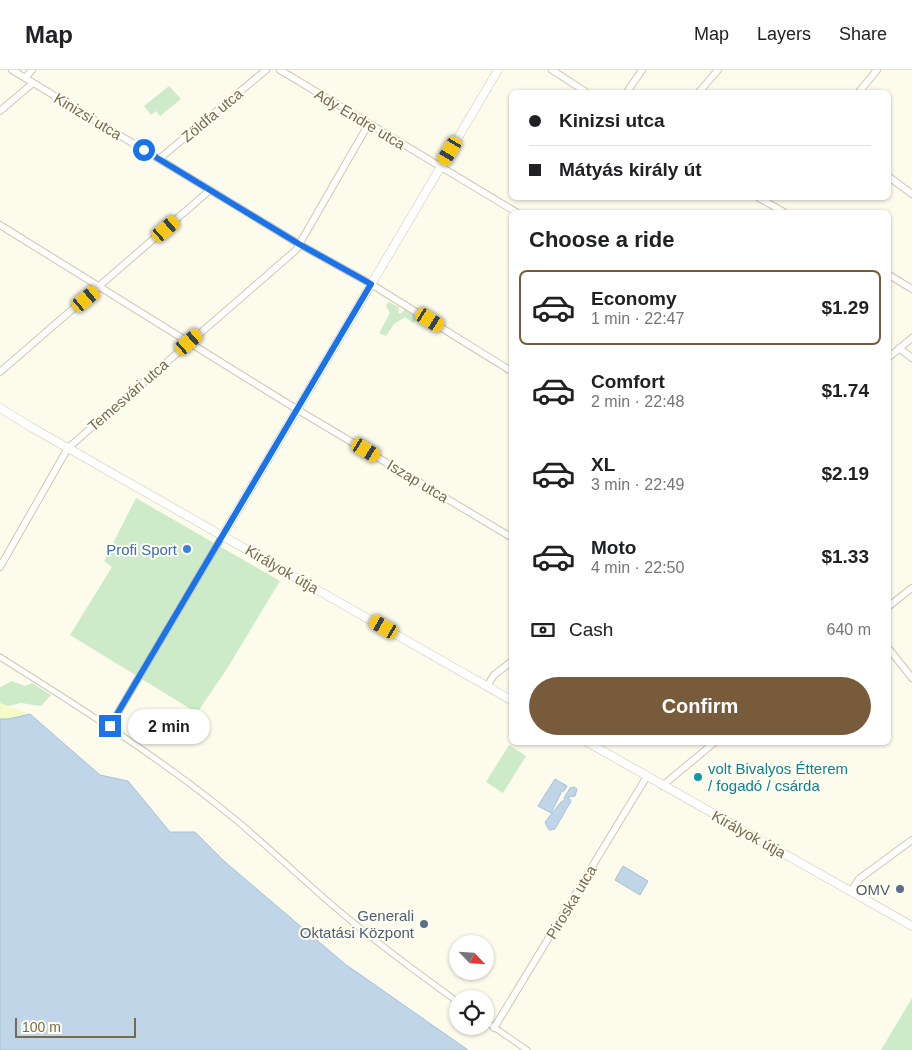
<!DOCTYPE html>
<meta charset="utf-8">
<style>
body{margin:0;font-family:Arial,sans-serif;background:#f6f6f6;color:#202124;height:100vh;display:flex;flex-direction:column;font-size:19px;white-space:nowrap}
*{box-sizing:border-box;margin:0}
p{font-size:16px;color:#757577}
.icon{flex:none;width:28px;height:28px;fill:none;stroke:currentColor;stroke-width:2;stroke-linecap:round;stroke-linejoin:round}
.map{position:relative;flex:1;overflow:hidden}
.panel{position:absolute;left:509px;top:140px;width:382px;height:535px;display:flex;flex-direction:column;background:#fff;border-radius:8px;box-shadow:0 1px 4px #0004}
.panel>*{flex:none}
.top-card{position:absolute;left:509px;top:20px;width:382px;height:110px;border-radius:8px;box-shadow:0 1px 4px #0004;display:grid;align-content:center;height:110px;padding:0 20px;background:#fff}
.needle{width:32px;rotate:115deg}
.buttons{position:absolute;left:449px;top:865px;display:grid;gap:10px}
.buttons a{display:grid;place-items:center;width:45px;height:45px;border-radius:50%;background:#fff;box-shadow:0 1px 4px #0004;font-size:25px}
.scale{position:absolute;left:15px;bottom:12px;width:121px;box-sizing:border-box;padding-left:5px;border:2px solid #786a4e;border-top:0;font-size:14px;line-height:18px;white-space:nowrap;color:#786a4e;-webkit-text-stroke:4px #fffef3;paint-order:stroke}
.end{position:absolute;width:22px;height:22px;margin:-11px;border:6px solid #1a73e8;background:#fff;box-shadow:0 0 0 2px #fff}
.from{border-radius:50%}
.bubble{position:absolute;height:35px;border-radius:18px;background:#fff;box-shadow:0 1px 4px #0004;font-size:16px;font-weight:600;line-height:35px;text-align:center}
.car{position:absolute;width:15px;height:30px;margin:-15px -8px;border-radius:6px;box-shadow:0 0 4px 1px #0007;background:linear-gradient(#f5c518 24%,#345 0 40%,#f5c518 0 76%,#345 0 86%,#f5c518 0)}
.top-card b{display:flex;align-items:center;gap:18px;height:48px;font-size:19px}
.top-card b+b{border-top:1px solid #e0e0e0}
.top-card i{width:12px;height:12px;background:#202124}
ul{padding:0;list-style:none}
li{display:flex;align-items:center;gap:15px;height:75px;margin:0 10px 8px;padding:0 10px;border:2px solid transparent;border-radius:8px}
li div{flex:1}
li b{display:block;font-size:19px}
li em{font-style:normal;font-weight:600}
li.selected{border-color:#775b3a}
li>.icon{width:45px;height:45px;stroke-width:1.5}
h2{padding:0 20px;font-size:22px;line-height:60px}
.pay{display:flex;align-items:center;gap:12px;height:55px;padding:0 20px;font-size:19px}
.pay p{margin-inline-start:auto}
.cta{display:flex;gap:10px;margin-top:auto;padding:10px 20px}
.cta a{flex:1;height:58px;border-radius:30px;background:#775b3a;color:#fff;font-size:20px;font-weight:600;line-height:58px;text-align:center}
header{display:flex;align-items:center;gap:30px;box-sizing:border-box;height:70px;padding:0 25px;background:#fff;border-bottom:1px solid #e0e0e0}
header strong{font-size:24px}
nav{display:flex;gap:28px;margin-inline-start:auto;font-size:18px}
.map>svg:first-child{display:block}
</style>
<header>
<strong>Map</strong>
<nav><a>Map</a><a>Layers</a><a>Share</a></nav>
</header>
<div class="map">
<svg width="912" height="980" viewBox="0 0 912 980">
<rect width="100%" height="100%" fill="#fcfbec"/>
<path fill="#cdebc9" d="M169 16 181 29 160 46 156 41 151 45 144 36Z
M388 232 399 237 398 242 400 244 405 240 418 248 413 253 405 247 394 254 386 266 379 263 390 243 386 236Z
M136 428 280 511 228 597 197 643 70 565 112 497 104 491Z
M12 611 25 616 32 613 51 625 41 636 21 633 0 638V617Z
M509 675 526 686 503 723 486 712Z
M912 928V980H881Z"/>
<path fill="#f6fac8" d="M0 633 30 644 9 649H0Z"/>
<path fill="#c0d5e7" stroke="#a6c1d8" d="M30 644 100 705 128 711 170 762H195L225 792 345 894 468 980H0V649H9Z
M555 709 567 716 564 721H562L551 743 538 736Z
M574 717 577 719 575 726 568 727 571 731 555 759 549 760 545 752 561 732 565 730 564 728 570 718Z
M623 796 648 811 640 825 615 810Z"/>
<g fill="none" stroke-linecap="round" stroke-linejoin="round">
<g stroke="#cfc8b0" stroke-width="7">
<path id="pedestrian" d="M0 587C81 638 162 689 236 750 273 781 307 814 344 845 381 876 419 904 458 932
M485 951 527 980"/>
</g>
<g stroke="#cfc8b0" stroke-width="8">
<path id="minor" d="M12 0 299 174 371 214 511 301
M280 0 516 142
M552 0 586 22
M25 8 32 0
M627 22 642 0
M699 22 718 0
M859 22 877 0
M0 41 33 13
M159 89 266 0
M889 107 912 124
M759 128 784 142
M0 155 298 340 511 467
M889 205 912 219
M899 278 912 288
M889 287 912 268
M0 302 210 120
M0 497 68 378 296 180 368 55
M889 536 912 518
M889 579 912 608
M487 616 494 605 511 592
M110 656 223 465
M662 716 715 672
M851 821 859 809 912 770
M494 958 647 706"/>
</g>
<g stroke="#cfc8b0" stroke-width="9">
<path id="tertiary" d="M0 338 31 357 511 630
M223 465 498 0
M587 672 912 856"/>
</g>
<use href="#pedestrian" stroke="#fff" stroke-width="5"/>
<use href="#minor" stroke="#fff" stroke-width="6"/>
<use href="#tertiary" stroke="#fff" stroke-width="8"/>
</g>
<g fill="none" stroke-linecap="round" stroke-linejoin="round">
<path stroke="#1a73e8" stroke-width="6" d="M110 656 371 214 299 174 144 80"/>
</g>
<circle fill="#3f7fe0" stroke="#fffef3" stroke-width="2" cx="187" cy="479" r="5"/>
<circle fill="#0f9aa8" stroke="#fffef3" stroke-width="2" cx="698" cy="707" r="5"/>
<g fill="#5c6f8a" stroke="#fffef3" stroke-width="2">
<circle cx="900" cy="819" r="5"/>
<circle cx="424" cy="854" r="5"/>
</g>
<g text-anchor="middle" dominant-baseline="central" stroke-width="4" stroke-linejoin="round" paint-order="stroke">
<g font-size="15" fill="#786a4e" stroke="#fffef3">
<text transform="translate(212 45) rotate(-40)">Zöldfa utca</text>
<text transform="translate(88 46) rotate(31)">Kinizsi utca</text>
<text transform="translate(360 49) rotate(31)">Ady Endre utca</text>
<text transform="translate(128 325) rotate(-41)">Temesvári utca</text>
<text transform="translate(418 411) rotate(31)">Iszap utca</text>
<text transform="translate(282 499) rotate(30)">Királyok útja</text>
<text transform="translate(749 764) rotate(29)">Királyok útja</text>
<text transform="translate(571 832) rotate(-59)">Piroska utca</text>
</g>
<g font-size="15" fill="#366cbe" stroke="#fffef3" text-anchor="end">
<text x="177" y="479">Profi Sport</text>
</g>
<g font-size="15" fill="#0d838f" stroke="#fffef3" text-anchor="start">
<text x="708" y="698">volt Bivalyos Étterem<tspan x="708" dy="17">/ fogadó / csárda</tspan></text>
</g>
<g font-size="15" fill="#4e5e75" stroke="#fffef3" text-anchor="end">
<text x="890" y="819">OMV</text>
<text x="414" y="845">Generali<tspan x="414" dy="17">Oktatási Központ</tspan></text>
</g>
</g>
</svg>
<div class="buttons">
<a><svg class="needle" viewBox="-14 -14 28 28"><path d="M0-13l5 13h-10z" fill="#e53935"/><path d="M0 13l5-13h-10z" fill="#757577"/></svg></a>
<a><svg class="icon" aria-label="locate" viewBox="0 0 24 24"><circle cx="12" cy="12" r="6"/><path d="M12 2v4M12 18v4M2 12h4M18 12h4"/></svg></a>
</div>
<div class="scale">100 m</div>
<i class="end from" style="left:144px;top:80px"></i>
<i class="end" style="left:110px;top:656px"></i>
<div class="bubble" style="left:128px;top:639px;width:82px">2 min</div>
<i class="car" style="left:450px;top:81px;rotate:211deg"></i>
<i class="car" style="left:166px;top:159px;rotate:49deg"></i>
<i class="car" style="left:86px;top:229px;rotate:50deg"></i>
<i class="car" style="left:430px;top:250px;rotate:122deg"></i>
<i class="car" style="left:189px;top:272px;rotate:49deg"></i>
<i class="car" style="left:366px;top:380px;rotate:121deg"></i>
<i class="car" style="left:384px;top:557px;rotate:300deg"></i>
<div class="top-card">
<b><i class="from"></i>Kinizsi utca</b>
<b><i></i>Mátyás király út</b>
</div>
<section class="panel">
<h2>Choose a ride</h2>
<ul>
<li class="selected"><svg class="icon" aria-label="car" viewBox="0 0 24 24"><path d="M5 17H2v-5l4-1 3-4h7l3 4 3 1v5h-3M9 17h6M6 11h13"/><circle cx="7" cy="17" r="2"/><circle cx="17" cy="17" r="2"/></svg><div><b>Economy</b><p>1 min · 22:47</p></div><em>$1.29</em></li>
<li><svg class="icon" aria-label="car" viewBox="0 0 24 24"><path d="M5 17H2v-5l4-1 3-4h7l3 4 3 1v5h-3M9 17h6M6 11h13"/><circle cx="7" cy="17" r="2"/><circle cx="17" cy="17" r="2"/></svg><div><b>Comfort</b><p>2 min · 22:48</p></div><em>$1.74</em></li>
<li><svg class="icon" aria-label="car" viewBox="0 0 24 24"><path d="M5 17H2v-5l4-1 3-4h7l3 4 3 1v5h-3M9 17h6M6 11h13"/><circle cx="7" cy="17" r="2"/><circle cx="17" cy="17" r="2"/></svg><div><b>XL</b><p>3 min · 22:49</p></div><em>$2.19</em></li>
<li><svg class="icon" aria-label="car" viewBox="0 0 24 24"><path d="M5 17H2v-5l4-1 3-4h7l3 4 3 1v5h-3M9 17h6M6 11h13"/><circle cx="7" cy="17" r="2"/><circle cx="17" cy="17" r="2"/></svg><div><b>Moto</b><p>4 min · 22:50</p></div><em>$1.33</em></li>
</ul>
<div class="pay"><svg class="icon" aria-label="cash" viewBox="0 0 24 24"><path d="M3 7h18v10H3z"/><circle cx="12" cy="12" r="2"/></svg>Cash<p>640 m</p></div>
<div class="cta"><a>Confirm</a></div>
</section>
</div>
